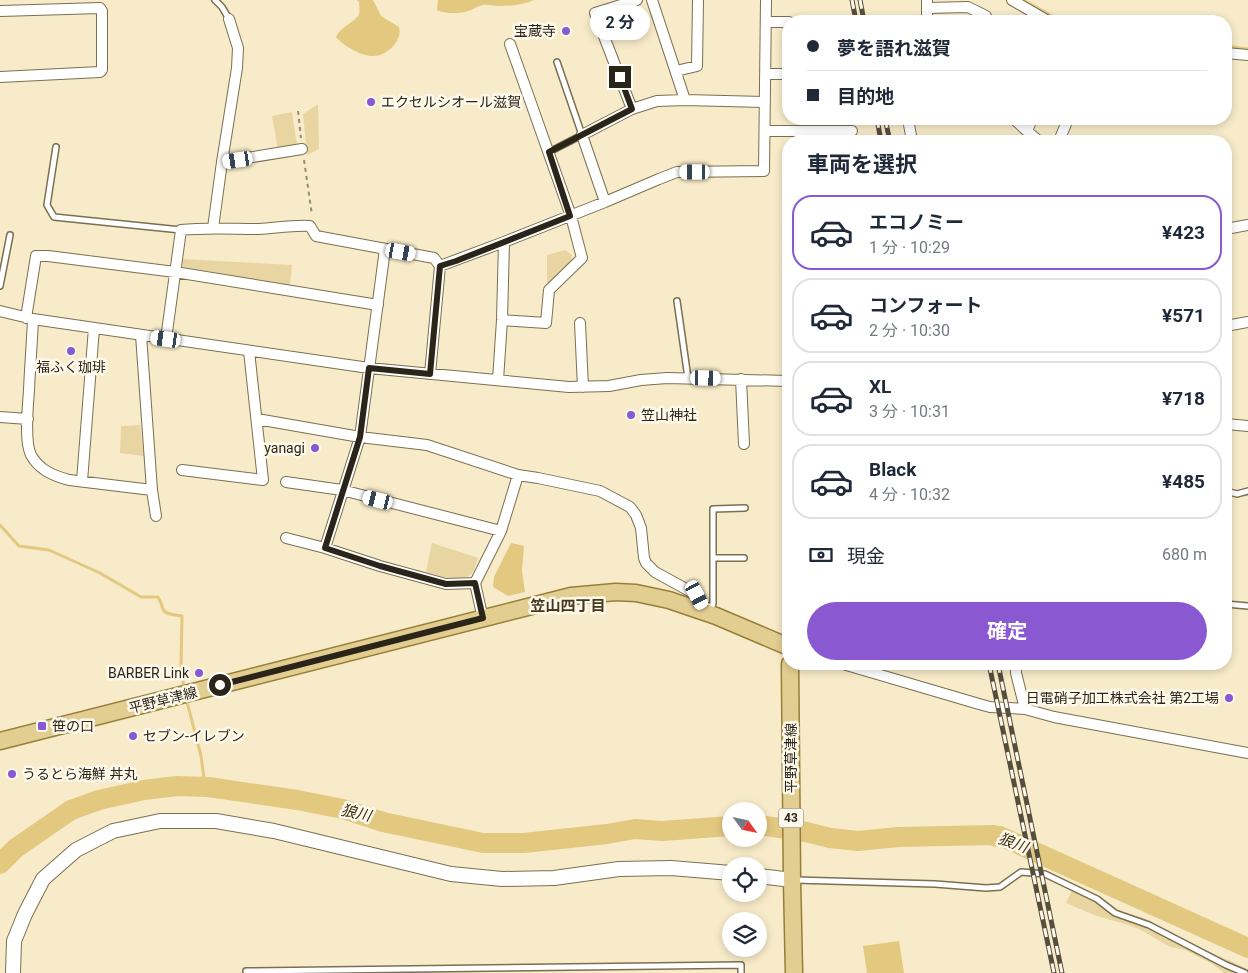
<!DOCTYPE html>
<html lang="ja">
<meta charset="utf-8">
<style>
body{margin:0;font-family:Roboto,"Noto Sans JP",sans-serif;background:#f2f2f3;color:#1f2937;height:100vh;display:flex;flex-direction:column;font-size:19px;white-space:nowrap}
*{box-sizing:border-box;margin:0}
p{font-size:16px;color:#747a83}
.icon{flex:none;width:28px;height:28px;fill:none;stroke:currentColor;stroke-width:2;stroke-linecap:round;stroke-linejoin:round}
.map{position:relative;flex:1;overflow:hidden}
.details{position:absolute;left:782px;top:135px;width:450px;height:535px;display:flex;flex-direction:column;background:#fff;border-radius:20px;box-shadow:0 2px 8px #0003}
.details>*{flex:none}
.guide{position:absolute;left:782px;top:15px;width:450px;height:110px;border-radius:20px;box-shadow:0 2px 8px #0003;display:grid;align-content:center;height:110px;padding:0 25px;background:#fff}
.needle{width:32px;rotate:123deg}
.controls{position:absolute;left:722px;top:802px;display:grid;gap:10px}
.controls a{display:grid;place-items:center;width:45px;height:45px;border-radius:50%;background:#fff;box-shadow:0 2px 8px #0003;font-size:25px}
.end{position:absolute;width:22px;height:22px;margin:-11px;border:6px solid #2a2518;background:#fff;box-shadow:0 0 0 2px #fff}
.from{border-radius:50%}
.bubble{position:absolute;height:35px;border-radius:18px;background:#fff;box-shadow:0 2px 8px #0003;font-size:16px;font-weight:700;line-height:35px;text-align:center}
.car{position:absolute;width:15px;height:30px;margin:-15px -8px;border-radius:6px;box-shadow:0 0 4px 1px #0007;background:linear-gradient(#fff 24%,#345 0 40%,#fff 0 76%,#345 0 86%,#fff 0)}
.guide b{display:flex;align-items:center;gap:18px;height:48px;font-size:19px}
.guide b+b{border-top:1px solid #e0e1e3}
.guide i{width:12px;height:12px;background:#1f2937}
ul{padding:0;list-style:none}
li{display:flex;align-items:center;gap:15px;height:75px;margin:0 10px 8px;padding:0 15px;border:2px solid #e0e1e3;border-radius:20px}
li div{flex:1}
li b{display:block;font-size:19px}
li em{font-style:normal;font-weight:700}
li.selected{border-color:#8a59d2}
li>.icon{width:45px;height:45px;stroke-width:1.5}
h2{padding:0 25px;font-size:22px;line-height:60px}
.pay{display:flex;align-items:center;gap:12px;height:55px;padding:0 25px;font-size:19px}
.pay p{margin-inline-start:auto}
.cta{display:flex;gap:10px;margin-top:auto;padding:10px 25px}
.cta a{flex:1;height:58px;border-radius:30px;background:#8a59d2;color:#fff;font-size:20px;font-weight:700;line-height:58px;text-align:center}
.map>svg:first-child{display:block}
</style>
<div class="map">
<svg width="1248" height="973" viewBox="0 0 1248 973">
<rect width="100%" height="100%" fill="#f8ebc9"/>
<path fill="#e9d5a1" d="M318 104 319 149 307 155 303 114Z
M292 112 297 145 278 150 272 116Z
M565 250 572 255 571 262 551 283 547 284V255Z
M183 259 292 265 290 285 183 267Z
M140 425 144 456 120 453 121 426Z
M432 543 478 558C476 563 475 569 472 573 462 584 438 575 426 572Z
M1075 884 1098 896 1116 910 1144 918 1188 942 1248 969V973H1224L1212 964 1185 950 1170 947 1141 930 1128 925 1094 915 1066 903Z"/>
<path fill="#e3c880" d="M357 0H373L381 16 399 27C403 40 387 56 374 56 363 57 343 46 336 37 342 25 356 22 359 14 360 10 359 5 359 2Z
M438 0H534C523 5 510 6 499 6 493 6 488 4 483 5 477 6 473 10 468 11 459 14 445 14 437 10Z
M511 543 524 546 522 571 525 592 508 596 493 587 494 577Z
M899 941 904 973H867L863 946Z"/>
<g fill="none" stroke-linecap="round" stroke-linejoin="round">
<path stroke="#e3c880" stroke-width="3" d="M1023 0 1047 13 1058 21
M1226 46 1248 49
M0 525 19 546 49 550 100 573 141 597H158C161 601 161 604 163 609 165 615 176 615 182 616L181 665 184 689
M186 698 201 756 205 786"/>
<path stroke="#e3c880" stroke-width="20" d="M759 825 806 832 830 838 858 841 898 837 994 835 996 837 1000 836 1248 948
M0 864 16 848 71 810 99 800 144 790 177 786 208 787 297 800 343 809 383 822 483 843H524L607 834 635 829 662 831 731 826"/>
<g stroke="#7b6f51" stroke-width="8">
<path id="lane" d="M215 0 222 7 229 19
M56 147 47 205 54 217 181 230
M549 152 582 135 557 62
M0 286 10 235
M677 301 688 378
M1226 491 1237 494 1248 491
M713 558H744
M1226 604 1248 606
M711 610 713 603V509L745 508
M795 880 935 884 986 888 1000 887 1021 872 1045 874 1097 899 1115 913 1149 925 1226 965 1245 973
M246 971 741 965V973"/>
</g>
<g stroke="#7b6f51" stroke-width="12">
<path id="street" d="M652 0 685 100
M927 0V21
M1012 0 1048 21
M927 8 968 7 986 16
M0 11 100 8 102 11V70L100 72 0 77
M766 22H789
M1226 53 1248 55
M676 71 697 66 698 0
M766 74H789
M632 109 595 13 637 0
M908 119 912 141
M1014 119 1027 131 1039 141
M765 131H852
M1027 131 1032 119
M1059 141 1068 119
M222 162 302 149
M605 202 659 179 677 172 764 171 766 0
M213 228 222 162 237 68 238 48 229 19
M1226 229 1248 225
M385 249 360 437 325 548 380 566 446 584 475 583
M440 266 504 242 605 202 582 135 632 109 657 101 685 100 765 102
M0 311 33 319 369 368 569 387 609 386 641 380 667 378 789 381
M26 318 36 256H48L175 272 378 305
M33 319C32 343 30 366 29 390 28 406 24 441 31 455 39 470 54 476 69 480L152 490
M502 320 546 323 549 290 582 258 571 216 510 44
M580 323 583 387
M1226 326 1248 322
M141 335 152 490 156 516
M166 339 181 230C207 227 233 229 259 229 276 228 293 225 310 226L316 236 434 258 440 266 430 374
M741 379 744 444
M498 380 502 320 504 242
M0 417 28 419
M257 419 360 437 427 445 518 475 501 531 475 583 483 619
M1226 424 1248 426
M182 470 263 480 249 351
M518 475 538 478 600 491 630 507 636 515 641 528 644 558 646 563 655 572 697 595 702 605 709 609
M82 481 94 328
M286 482 342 490 501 531
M286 538 325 548
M843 664 979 704 990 707 1025 709 1054 717 1248 753
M1016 664V673L1025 709"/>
</g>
<g stroke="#7b6f51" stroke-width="16">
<path id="secondary" d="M759 876 792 880
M13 973 14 941 25 914 43 879 76 850 113 831 160 821H216L274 831 451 874 502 879 554 878 619 869 671 868 731 873"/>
</g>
<g stroke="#977e38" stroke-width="19">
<path id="primary" d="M790 664 792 880 794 973
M0 741 571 596 616 592 636 593 669 600 716 616 789 647"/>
</g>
<path stroke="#958c74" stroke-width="2" stroke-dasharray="4 4" stroke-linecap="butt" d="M298 111 301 138
M304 160 312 215"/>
<use href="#lane" stroke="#fff" stroke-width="5"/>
<use href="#street" stroke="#fff" stroke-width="10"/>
<use href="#secondary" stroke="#fff" stroke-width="14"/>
<use href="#primary" stroke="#e3ce92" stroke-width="16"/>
<g stroke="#554e3d" stroke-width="5">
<path id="rail" d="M852 0 856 21
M860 0 864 21
M877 119 881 141
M885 119 890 141
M989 664 1054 973
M998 664 1062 973"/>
</g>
<use href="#rail" stroke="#fef9eb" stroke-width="3" stroke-dasharray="9" stroke-linecap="butt"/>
</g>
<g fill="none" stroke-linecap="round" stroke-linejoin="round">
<path stroke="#2a2518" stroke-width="6" d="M220 685 483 618 475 583 446 584 380 566 325 548 360 437 369 368 430 374 440 266 456 261 570 216 549 152 632 109 620 77"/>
</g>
<g fill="#8a59d2" stroke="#fef9eb" stroke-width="2">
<circle cx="566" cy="31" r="5"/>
<circle cx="371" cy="102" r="5"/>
<circle cx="71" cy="351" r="5"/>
<circle cx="631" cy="415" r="5"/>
<circle cx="315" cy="448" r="5"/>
<circle cx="199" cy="673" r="5"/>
<circle cx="1229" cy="698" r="5"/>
<rect x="37" y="721" width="10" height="10" rx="2.5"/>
<circle cx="133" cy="736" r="5"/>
<circle cx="12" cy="774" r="5"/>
</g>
<g text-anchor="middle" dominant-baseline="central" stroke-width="5" stroke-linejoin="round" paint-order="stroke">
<rect fill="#fef9eb" stroke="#6a6557" stroke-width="1" x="778.5" y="808.5" width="25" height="19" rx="4"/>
<g font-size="12" font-weight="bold" fill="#2a2518">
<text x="791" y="818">43</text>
</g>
<g font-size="14" fill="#2a2518" stroke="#fef9eb" text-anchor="start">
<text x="556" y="31" text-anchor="end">宝蔵寺</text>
<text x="381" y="102">エクセルシオール滋賀</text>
<text x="71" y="367" text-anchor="middle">福ふく珈琲</text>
<text x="641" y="415">笠山神社</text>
<text x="305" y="448" text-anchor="end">yanagi</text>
<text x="189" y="673" text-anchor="end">BARBER Link</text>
<text x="1219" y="698" text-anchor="end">日電硝子加工株式会社 第2工場</text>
<text x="52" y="726">笹の口</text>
<text x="143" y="736">セブン-イレブン</text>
<text x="22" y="774">うるとら海鮮 丼丸</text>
</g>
<g font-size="14" fill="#2a2518" stroke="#fef9eb">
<text transform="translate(163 700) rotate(-14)">平野草津線</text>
<text transform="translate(791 758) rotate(-90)">平野草津線</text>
</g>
<g font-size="15" font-weight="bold" fill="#43381b" stroke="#fef9eb">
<text x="568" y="606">笠山四丁目</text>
</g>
<g font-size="15" font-style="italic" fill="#392e0e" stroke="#fef9eb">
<text transform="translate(356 813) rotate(13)">狼川</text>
<text transform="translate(1013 843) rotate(20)">狼川</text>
</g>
</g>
</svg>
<div class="controls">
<a><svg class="needle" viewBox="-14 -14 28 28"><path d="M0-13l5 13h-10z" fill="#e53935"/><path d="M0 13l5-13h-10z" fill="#747a83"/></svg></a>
<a><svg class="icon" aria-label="locate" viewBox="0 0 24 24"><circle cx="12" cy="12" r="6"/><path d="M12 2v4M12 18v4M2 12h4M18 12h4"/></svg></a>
<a><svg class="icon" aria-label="layers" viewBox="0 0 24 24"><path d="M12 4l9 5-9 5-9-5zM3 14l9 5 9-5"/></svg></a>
</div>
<i class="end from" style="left:220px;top:685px"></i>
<i class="end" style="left:620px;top:77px"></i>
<div class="bubble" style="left:590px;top:5px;width:60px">2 分</div>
<i class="car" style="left:238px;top:160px;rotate:261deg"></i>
<i class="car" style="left:695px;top:172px;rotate:270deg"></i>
<i class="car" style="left:401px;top:252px;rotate:100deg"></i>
<i class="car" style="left:166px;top:339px;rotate:278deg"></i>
<i class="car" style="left:706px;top:378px;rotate:91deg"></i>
<i class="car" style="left:378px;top:500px;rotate:284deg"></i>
<i class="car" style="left:697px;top:595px;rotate:152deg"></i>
<div class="guide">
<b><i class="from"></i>夢を語れ滋賀</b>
<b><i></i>目的地</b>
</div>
<section class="details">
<h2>車両を選択</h2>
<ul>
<li class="selected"><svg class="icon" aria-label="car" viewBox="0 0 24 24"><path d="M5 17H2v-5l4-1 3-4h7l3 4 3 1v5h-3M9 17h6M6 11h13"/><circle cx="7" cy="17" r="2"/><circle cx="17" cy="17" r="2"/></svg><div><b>エコノミー</b><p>1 分 · 10:29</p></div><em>¥423</em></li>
<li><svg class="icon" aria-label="car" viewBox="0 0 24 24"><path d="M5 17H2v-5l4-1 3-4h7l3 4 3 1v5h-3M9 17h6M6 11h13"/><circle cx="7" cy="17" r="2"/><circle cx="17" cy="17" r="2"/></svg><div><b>コンフォート</b><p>2 分 · 10:30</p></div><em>¥571</em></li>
<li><svg class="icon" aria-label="car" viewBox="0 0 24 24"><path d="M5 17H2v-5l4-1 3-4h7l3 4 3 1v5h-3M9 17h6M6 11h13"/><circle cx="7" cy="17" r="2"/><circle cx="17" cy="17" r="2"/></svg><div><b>XL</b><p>3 分 · 10:31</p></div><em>¥718</em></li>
<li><svg class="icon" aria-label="car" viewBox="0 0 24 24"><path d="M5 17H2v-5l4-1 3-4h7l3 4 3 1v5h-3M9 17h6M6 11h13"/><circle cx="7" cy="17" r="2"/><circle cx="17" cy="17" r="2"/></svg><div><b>Black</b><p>4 分 · 10:32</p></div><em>¥485</em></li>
</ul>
<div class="pay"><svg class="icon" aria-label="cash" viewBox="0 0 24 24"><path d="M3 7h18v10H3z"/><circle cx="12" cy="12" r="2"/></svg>現金<p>680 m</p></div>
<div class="cta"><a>確定</a></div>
</section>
</div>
